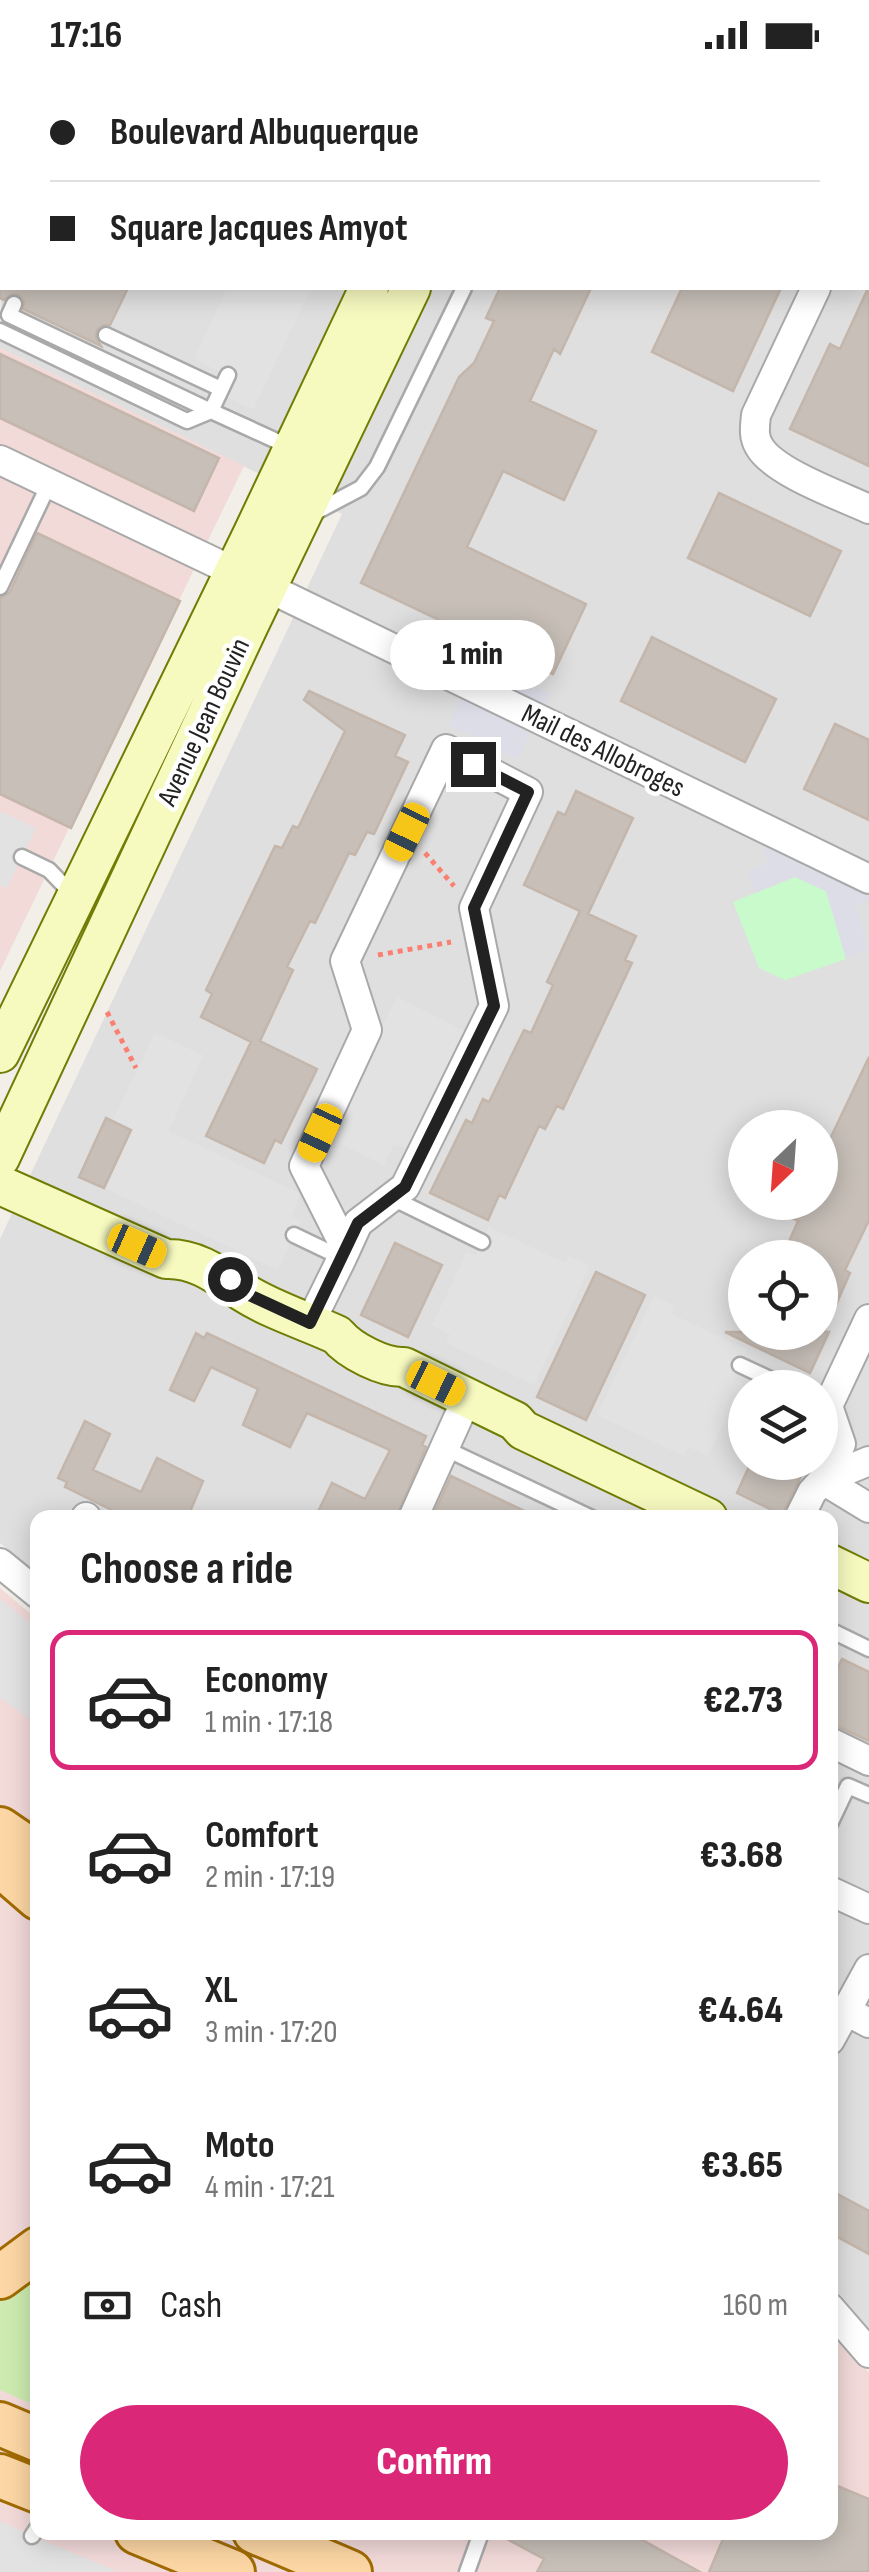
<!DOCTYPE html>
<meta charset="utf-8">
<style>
body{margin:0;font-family:"Sofia Sans Condensed",sans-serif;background:#f6f6f6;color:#222;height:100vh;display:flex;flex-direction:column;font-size:38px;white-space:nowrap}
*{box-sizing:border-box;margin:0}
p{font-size:32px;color:#767676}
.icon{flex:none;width:55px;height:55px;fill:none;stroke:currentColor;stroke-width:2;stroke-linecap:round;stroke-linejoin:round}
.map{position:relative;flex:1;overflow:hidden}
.sheet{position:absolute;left:30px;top:1440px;width:808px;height:1030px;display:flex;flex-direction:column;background:#fff;border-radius:20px;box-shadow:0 5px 25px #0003}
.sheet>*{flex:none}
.banner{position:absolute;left:0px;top:0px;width:870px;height:220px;box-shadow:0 5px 25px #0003;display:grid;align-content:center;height:220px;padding:0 50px;background:#fff}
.needle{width:65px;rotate:205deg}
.buttons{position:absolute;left:728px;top:1040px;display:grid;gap:20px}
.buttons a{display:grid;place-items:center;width:110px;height:110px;border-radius:50%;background:#fff;box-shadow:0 5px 25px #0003;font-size:50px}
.end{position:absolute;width:45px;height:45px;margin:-22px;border:12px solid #222;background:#fff;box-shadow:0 0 0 5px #fff}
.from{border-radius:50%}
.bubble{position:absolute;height:70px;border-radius:35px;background:#fff;box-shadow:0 5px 25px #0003;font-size:32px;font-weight:800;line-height:70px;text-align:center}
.car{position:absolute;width:30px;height:60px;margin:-30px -15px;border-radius:12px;box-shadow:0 0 8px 2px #0007;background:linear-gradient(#f5c518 24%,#345 0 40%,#f5c518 0 76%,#345 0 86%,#f5c518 0)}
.banner b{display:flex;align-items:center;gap:35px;height:95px;font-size:38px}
.banner b+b{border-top:2px solid #e0e0e0}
.banner i{width:25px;height:25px;background:#222}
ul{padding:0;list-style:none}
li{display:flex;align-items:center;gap:30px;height:140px;margin:0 20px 15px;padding:0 30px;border:5px solid transparent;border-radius:20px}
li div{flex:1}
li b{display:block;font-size:38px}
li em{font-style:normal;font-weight:800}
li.current{border-color:#db2777}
li>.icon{width:90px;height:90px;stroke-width:1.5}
h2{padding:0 50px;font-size:45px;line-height:120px}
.pay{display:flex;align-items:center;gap:25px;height:110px;padding:0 50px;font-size:38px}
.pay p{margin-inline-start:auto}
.button{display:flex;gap:20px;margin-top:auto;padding:20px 50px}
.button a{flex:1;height:115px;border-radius:60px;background:#db2777;color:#fff;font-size:40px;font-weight:800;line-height:115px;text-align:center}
.status{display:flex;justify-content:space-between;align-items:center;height:70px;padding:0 50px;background:#fff;direction:ltr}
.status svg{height:28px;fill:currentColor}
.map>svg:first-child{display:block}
</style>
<div class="status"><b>17:16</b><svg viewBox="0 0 49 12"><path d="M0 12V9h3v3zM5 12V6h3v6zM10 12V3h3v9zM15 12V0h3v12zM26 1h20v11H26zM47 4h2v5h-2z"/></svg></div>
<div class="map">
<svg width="869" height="2502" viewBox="0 0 869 2502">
<rect width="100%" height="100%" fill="#f2efe9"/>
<path fill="#e0dfdf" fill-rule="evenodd" d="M95 0H869V2266L830 2219V1448H38L37 1504 0 1473V1169L342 444 0 278 2 216 868 218V2H94ZM745 1058H820V1132H745ZM745 1188H820V1262H745ZM745 1318H820V1392H745Z"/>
<path fill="#f2dad9" d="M0 0H95L2 2 0 222Z
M0 278 244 396 0 901Z
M0 1518 38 1550V2462H830V2257L869 2303V2502H0Z"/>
<path fill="#cdebb0" d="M37 2194V2336L0 2320V2219Z"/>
<path fill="#c8facc" d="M795 807 826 821 846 889 785 910 759 898 733 832Z"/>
<path fill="#e2e2e2" d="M227 218H311L253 340 225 326 233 308 194 289Z
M0 741 36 758 7 818 0 815Z
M397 927 466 962 408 1079 394 1074 384 1095 327 1067Z
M155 963 203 985 169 1061 301 1124 291 1146 301 1151 278 1200 104 1118 131 1061 112 1051Z
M489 1157 565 1193 569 1186 590 1196 534 1315 446 1273 450 1264 432 1255 467 1182 476 1185Z
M654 1226 675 1236 672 1244 747 1280 734 1308 743 1313 708 1386 689 1377 684 1386 597 1345Z
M0 1529 37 1559V1655L0 1627Z
M0 2451 32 2466 117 2501 0 2502Z"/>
<path fill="#dddde8" d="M480 590 550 624 518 689 448 655Z
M760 771 869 795V831L856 835 868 879 846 889 826 821 795 807 755 823 747 801 768 793Z"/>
<path fill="#c7bfb8" stroke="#c4b6ab" stroke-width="2.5" d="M869 216V396L790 359 830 274 840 279Z
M0 218H128L110 255H104L97 260 96 267 101 276 23 239 24 232 19 225 12 224 4 230 0 228Z
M500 218H591L560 284 554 279 530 331 596 361 564 430 503 401 467 477 586 534 553 604 361 513 459 307 474 293 494 251 486 248Z
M682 218H781L733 321 652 282Z
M0 284 219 388 194 441 0 348Z
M719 423 841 481 810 546 688 488Z
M37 463 180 531 71 758 0 724V528L10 522Z
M652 567 776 629 745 692 621 631Z
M309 621 405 665 395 686 408 692 374 764 367 762 355 785 349 783 315 853 310 851 287 897 293 900 260 971 317 999 281 1073 275 1070 264 1093 206 1066 251 972 201 947 212 924 206 920 275 776 282 778 293 756 298 758 345 661 304 630Z
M835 654 869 670V750L804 719Z
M576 721 633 748 588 844 636 866 625 890 632 893 563 1039 557 1036 545 1059 539 1056 505 1128 499 1125 488 1150 430 1123 466 1050 472 1053 483 1029 489 1032 524 960 531 963 553 915 547 912 580 841 524 815 558 742 565 745Z
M869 987V1150L845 1200 850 1203 824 1262H829L810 1303 725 1262H820V1188H789L794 1177 788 1174 798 1151 760 1132H820V1090Z
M106 1048 131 1060 104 1118 79 1107Z
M395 1173 442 1195 408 1267 361 1245Z
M596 1202 645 1225 586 1350 537 1327Z
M196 1263 204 1268 207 1263 426 1366 422 1375 426 1377 396 1448H315L332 1413 365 1429 390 1380 307 1343 290 1377 243 1355 258 1319 211 1297 194 1331 170 1320Z
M85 1351 110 1364 93 1400 141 1422 157 1388 203 1411 189 1444 196 1448H128L65 1417 67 1412 58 1408Z
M751 1392H808L782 1445 737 1423Z
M451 1406 539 1448H432Z
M842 1589 869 1602V1671L830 1653V1614Z
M830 2120 869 2141V2184L830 2163Z
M830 2413 869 2429V2502H709L726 2462H830Z
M494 2462H628L700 2502H537L544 2489Z"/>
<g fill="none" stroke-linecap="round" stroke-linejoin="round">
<g stroke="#a9a9a9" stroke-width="19">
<path id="lane" d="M868 74 869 75
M14 234 9 245 211 341
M0 261 187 351 211 341
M106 265 221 319
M228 305 211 341 292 378
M312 444 361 418 377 397 464 218
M0 517 49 414
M22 787 49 800 73 825
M392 1128 482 1172
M294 1165 342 1188
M740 1295 789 1318
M444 1378 592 1448
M830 1560 869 1579
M830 1754 848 1716 869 1725
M32 2466 38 2457
M467 2502 481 2463"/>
</g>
<g stroke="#a9a9a9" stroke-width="32">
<path id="street" d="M868 109 869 106
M816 218 756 345C755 356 753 366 759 376 773 402 841 426 869 439
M0 390 218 494
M283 525 869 809
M310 1253 342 1188 358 1153 405 1117 494 936 474 838 528 722 446 679 345 891 367 960 304 1096 346 1179
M823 1410 841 1374 828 1336 869 1249
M823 1410 869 1391
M86 1447V1448
M413 1448 467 1328
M799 1448 812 1422 823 1410 869 1438
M0 1493 38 1524
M830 1672 869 1691
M830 1821 869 1839
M846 1941 869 1953
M830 1970 869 1899
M830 2238 869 2283"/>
</g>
<g stroke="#707d05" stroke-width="42">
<path id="secondary" d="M864 0 869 3
M470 2 472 0
M516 2 517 0
M0 983 253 463 369 218
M0 1088 248 557 411 218
M0 1115 166 1189C197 1188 219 1206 243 1222 271 1240 307 1251 337 1265 350 1281 384 1298 404 1297L515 1351 523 1360 708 1448
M830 1494 869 1513"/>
</g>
<g stroke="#a06b00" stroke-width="48">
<path id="primary" d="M0 1759 38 1785
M0 1795 38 1828
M0 2207 38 2179
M0 2354 38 2370
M0 2406 38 2421
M137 2462 233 2502
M255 2462 350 2502"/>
</g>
<path stroke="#fa8072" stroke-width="5" stroke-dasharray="5 5" stroke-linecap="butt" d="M816 0 822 2
M425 783 454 816
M378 885 451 872
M107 942 136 998"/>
<use href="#lane" stroke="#fff" stroke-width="14"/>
<use href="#street" stroke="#fff" stroke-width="28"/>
<use href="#secondary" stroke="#f7fabf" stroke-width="38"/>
<use href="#primary" stroke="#fcd6a4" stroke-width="42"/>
</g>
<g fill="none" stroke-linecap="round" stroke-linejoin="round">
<path stroke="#222" stroke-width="12" d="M230 1209 243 1222 310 1253 358 1153 405 1117 494 936 474 838 528 722 473 694"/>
</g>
<g text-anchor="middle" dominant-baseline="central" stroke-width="9" stroke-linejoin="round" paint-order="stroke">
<g font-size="28" fill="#222" stroke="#fff">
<text transform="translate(204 652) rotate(-65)">Avenue Jean Bouvin</text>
<text transform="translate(603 681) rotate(26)">Mail des Allobroges</text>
</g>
</g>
</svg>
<div class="buttons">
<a><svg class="needle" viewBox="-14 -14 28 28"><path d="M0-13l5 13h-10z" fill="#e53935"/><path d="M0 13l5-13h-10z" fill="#767676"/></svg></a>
<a><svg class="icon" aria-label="locate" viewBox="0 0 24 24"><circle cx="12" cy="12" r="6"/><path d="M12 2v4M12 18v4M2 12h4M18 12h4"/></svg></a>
<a><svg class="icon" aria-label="layers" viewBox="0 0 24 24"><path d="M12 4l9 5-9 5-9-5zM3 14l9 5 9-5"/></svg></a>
</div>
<i class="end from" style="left:230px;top:1209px"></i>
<i class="end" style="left:473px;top:694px"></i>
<div class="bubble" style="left:390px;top:550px;width:165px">1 min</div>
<i class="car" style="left:407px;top:762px;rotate:206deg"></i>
<i class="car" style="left:320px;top:1063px;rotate:205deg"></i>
<i class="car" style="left:137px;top:1176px;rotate:114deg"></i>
<i class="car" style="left:436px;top:1313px;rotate:116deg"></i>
<div class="banner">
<b><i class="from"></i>Boulevard Albuquerque</b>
<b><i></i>Square Jacques Amyot</b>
</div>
<section class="sheet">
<h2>Choose a ride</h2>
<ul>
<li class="current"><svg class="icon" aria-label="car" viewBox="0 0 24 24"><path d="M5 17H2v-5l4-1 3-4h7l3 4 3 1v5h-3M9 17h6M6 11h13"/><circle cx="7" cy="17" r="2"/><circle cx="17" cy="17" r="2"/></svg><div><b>Economy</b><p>1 min · 17:18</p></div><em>€2.73</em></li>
<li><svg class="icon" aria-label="car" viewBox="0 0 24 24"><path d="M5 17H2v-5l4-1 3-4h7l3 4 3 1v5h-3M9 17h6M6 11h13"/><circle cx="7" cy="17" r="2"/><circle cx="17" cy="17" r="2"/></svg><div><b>Comfort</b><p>2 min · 17:19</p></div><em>€3.68</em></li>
<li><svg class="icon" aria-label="car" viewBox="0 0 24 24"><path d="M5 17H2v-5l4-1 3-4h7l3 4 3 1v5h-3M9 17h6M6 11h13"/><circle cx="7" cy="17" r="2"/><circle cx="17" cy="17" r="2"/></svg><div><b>XL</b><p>3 min · 17:20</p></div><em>€4.64</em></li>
<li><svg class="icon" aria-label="car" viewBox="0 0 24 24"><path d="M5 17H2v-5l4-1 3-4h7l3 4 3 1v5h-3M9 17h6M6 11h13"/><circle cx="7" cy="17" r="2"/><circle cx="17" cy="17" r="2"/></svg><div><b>Moto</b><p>4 min · 17:21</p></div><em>€3.65</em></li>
</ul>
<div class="pay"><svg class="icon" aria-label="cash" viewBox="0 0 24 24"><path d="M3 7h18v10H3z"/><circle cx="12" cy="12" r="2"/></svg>Cash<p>160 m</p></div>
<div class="button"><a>Confirm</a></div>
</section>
</div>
